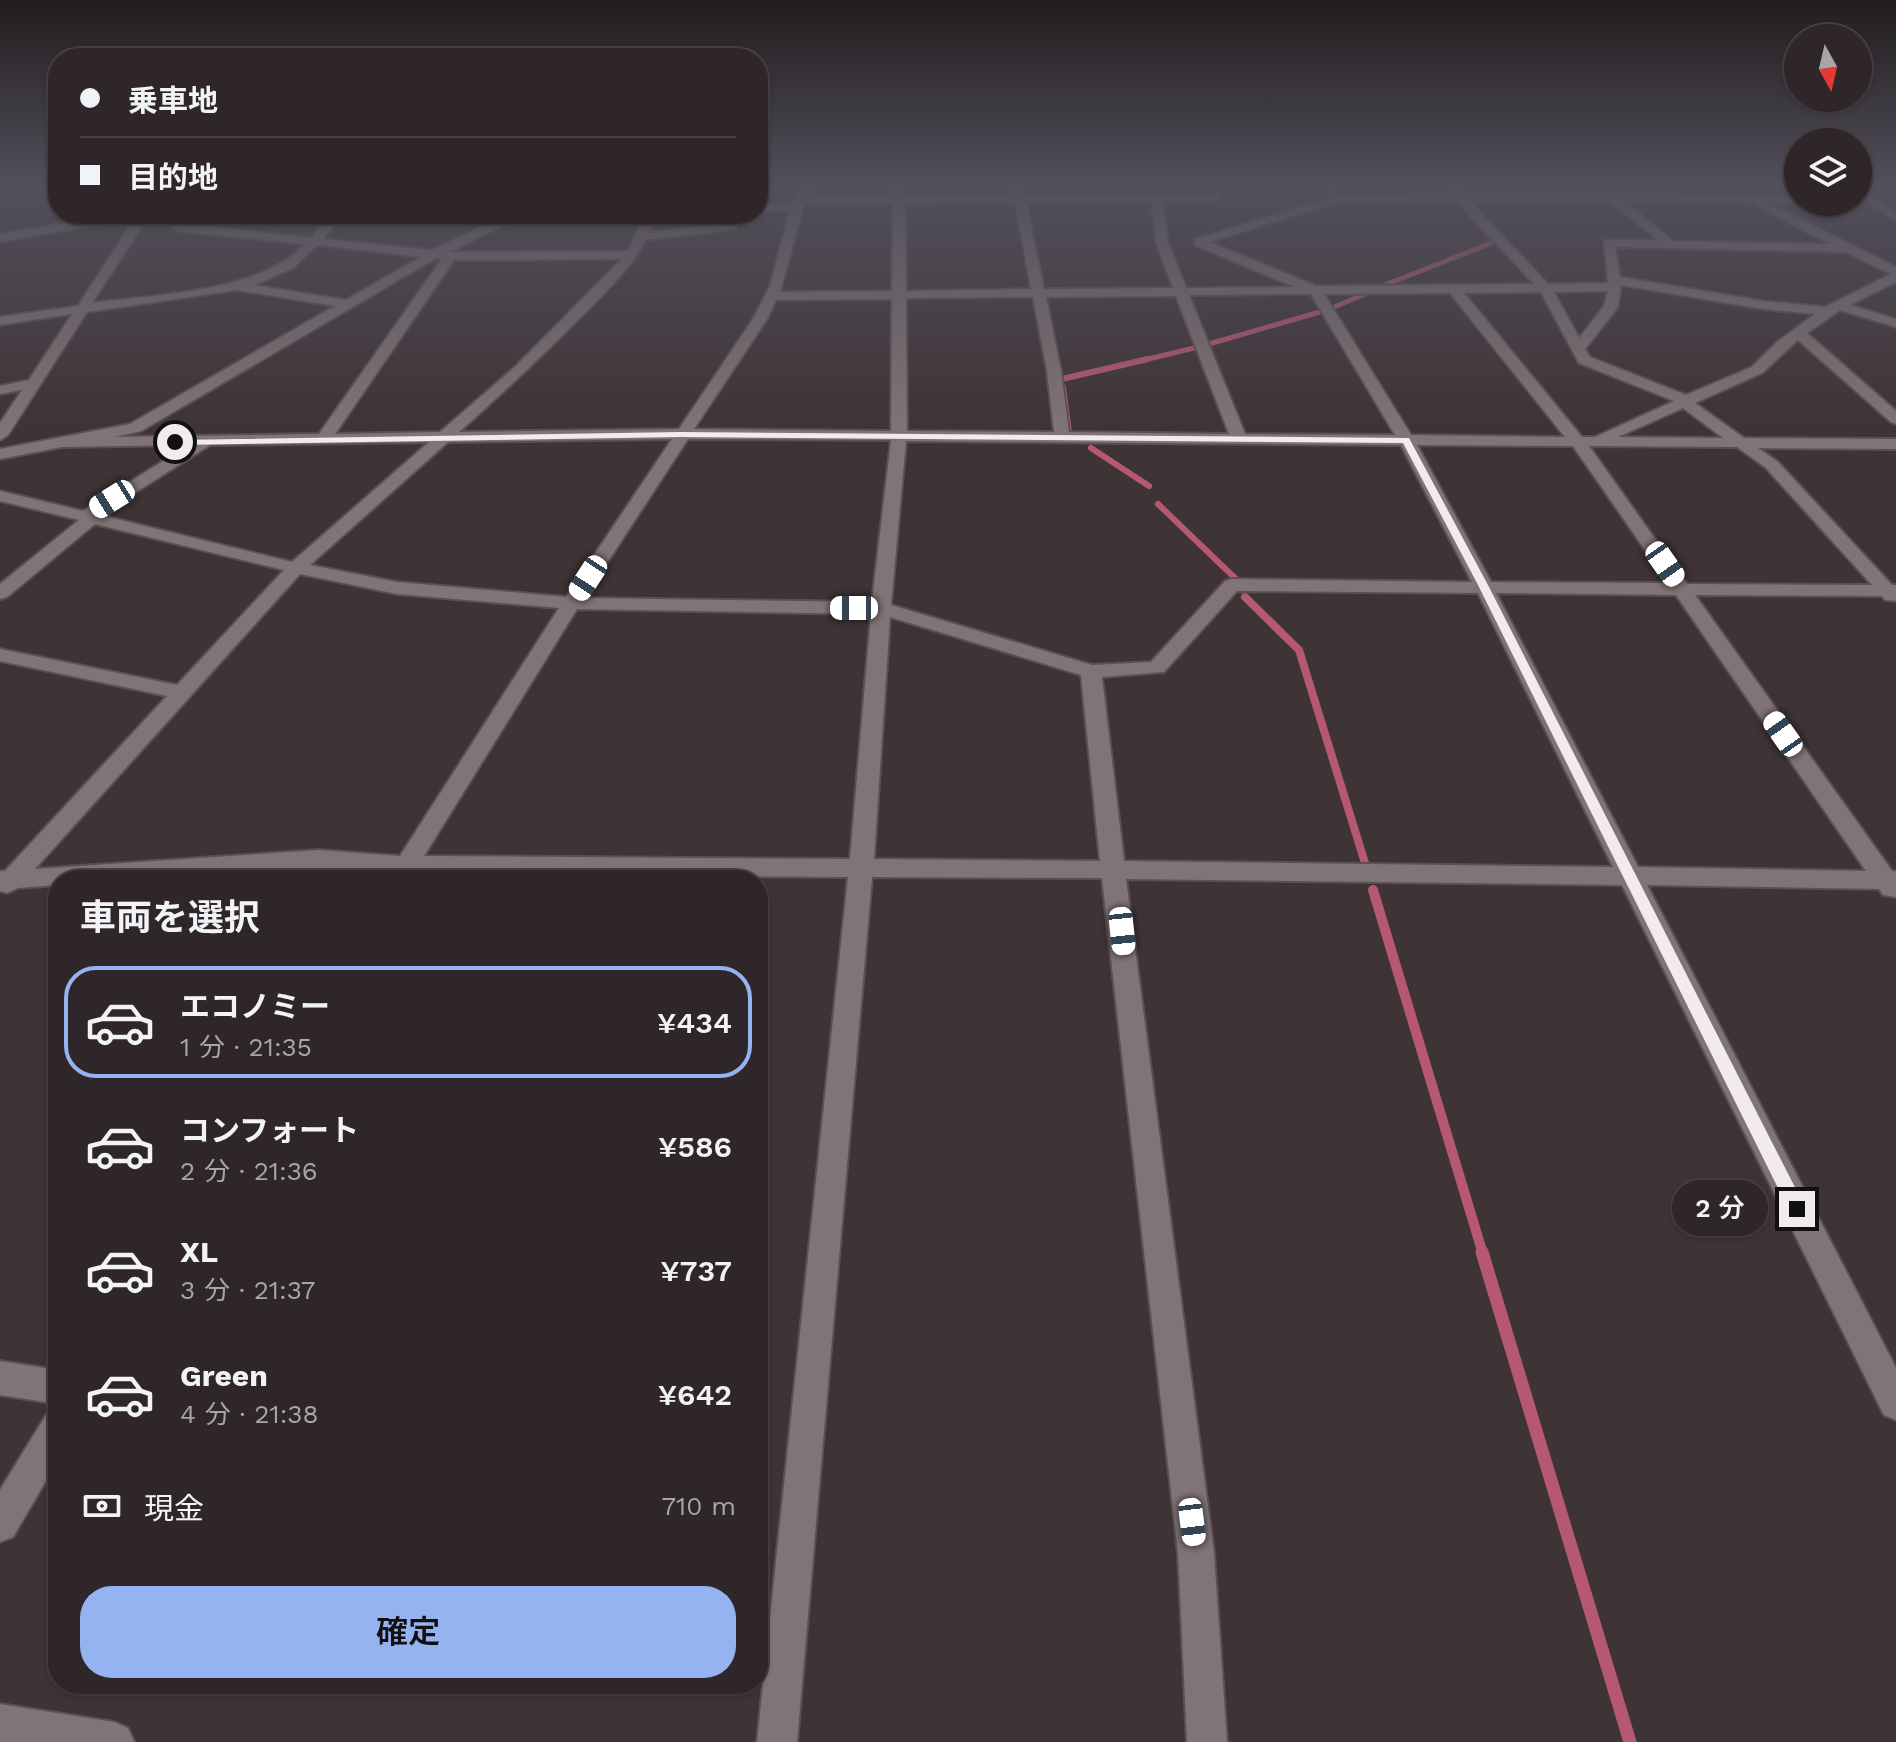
<!DOCTYPE html>
<html lang="ja">
<meta charset="utf-8">
<style>
body{margin:0;font-family:"Work Sans","Noto Sans JP",sans-serif;background:#3a3234;color:#f1f3f6;height:100vh;display:flex;flex-direction:column;font-size:30px;white-space:nowrap}
*{box-sizing:border-box;margin:0}
p{font-size:26px;color:#a7a5a8}
.icon{flex:none;width:44px;height:44px;fill:none;stroke:currentColor;stroke-width:2;stroke-linecap:round;stroke-linejoin:round}
.map{position:relative;flex:1;overflow:hidden}
.side{position:absolute;left:48px;top:870px;width:720px;height:824px;display:flex;flex-direction:column;background:#2e2628;border-radius:32px;box-shadow:0 2px 6px #0004,0 0 0 2px #494345}
.side>*{flex:none}
.hud{position:absolute;left:48px;top:48px;width:720px;height:176px;border-radius:32px;box-shadow:0 2px 6px #0004,0 0 0 2px #494345;display:grid;align-content:center;height:176px;padding:0 32px;background:#2e2628}
.needle{width:52px;rotate:172deg}
.controls{position:absolute;left:1784px;top:24px;display:grid;gap:16px}
.controls a{display:grid;place-items:center;width:88px;height:88px;border-radius:50%;background:#2e2628;box-shadow:0 2px 6px #0004,0 0 0 2px #494345;font-size:40px}
.end{position:absolute;width:36px;height:36px;margin:-18px;border:10px solid #f2ebec;background:#111;box-shadow:0 0 0 4px #111}
.from{border-radius:50%}
.bubble{position:absolute;height:56px;border-radius:28px;background:#2e2628;box-shadow:0 2px 6px #0004,0 0 0 2px #494345;font-size:26px;font-weight:600;line-height:56px;text-align:center}
.car{position:absolute;width:24px;height:48px;margin:-24px -12px;border-radius:10px;box-shadow:0 0 6px 2px #0007;background:linear-gradient(#fff 24%,#345 0 40%,#fff 0 76%,#345 0 86%,#fff 0)}
.hud b{display:flex;align-items:center;gap:28px;height:76px;font-size:30px}
.hud b+b{border-top:2px solid #494345}
.hud i{width:20px;height:20px;background:#f1f3f6}
ul{padding:0;list-style:none}
li{display:flex;align-items:center;gap:24px;height:112px;margin:0 16px 12px;padding:0 16px;border:4px solid transparent;border-radius:32px}
li div{flex:1}
li b{display:block;font-size:30px}
li em{font-style:normal;font-weight:600}
li.current{border-color:#95b2f1}
li>.icon{width:72px;height:72px;stroke-width:1.5}
h2{padding:0 32px;font-size:36px;line-height:96px}
.pay{display:flex;align-items:center;gap:20px;height:88px;padding:0 32px;font-size:30px}
.pay p{margin-inline-start:auto}
.action{display:flex;gap:16px;margin-top:auto;padding:16px 32px}
.action a{flex:1;height:92px;border-radius:32px;background:#95b2f1;color:#111;font-size:32px;font-weight:600;line-height:92px;text-align:center}
.map>svg:first-child{display:block}
</style>
<div class="map">
<svg width="1896" height="1742" viewBox="0 0 1896 1742">
<rect width="100%" height="100%" fill="#3e3335"/>
<g fill="none" stroke-linecap="round" stroke-linejoin="round">
<path stroke="#b75872" stroke-width="5" d="M1328 186 1336 196H1347
M495 228 526 214
M1377 288 1494 242 1466 210
M1332 308 1367 293
M1209 344 1323 311
M1140 361 1194 348"/>
<path stroke="#b75872" stroke-width="6" d="M1062 379 1148 359
M1063 387 1069 432
M1091 448 1149 486
M1158 504 1238 581"/>
<path stroke="#b75872" stroke-width="8" d="M1245 597 1299 650 1365 863"/>
<path stroke="#b75872" stroke-width="10" d="M1373 890 1483 1254"/>
<path stroke="#b75872" stroke-width="13" d="M1482 1252 1630 1742"/>
<g stroke="#5a5052" stroke-width="4">
<path id="minor" d="M805 186H816L809 198 893 197V186H905V197L1013 196 1012 186H1023L1025 195H1219V199L1215 200 1162 201 1168 242 1186 288 1294 287 1195 245V239L1339 195 1451 194 1447 190 1453 187 1463 194 1611 193 1798 197V202H1802L1767 203 1896 267V282L1850 305 1896 319V327L1840 310 1807 333 1896 411V424L1891 422 1798 340 1762 373 1695 403 1744 438 1896 439V449L1758 448 1778 462 1892 585H1896V601L1885 600 1882 596 1695 595 1892 871H1896V897L1883 895 1879 889 1647 885 1896 1368V1420L1884 1415 1622 885 1126 879 1214 1553 1227 1742H1187L1178 1553 1102 878 872 877 797 1742H757L848 877 413 874 409 880H391L389 872 319 868 133 880H58V885L18 888 7 893 0 891V871H5L167 696 0 661V649L177 685 284 570 95 524 7 597 0 599V584L79 520 0 501V491L83 511 189 445 62 447 0 459V449L130 424 335 306 237 290 87 312 8 435 0 440V423L22 390 0 394V386L29 380 72 314 0 325V317L78 306 135 218 0 242V234L120 214H150L92 303C158 294 259 293 305 244L178 231 172 227 173 214H185L184 224 311 238 330 214H342L323 239 432 250 509 214H524L450 252 628 251 645 214H657L648 233 725 223 722 214H734L736 229 645 240C632 268 607 290 586 312 545 353 503 393 459 432L679 429 753 319 770 286 790 210 758 212V206L793 203ZM1609 200 1658 240H1604L1608 283 1548 284 1470 201ZM1151 201 1156 242 1173 288 1044 289 1026 202ZM1340 201H1457L1534 284 1316 286 1210 242ZM1624 201 1758 203V207L1830 244 1673 241ZM1015 202 1031 289 906 291 905 203ZM804 204H893L892 291 780 292ZM317 245 421 257 346 300 254 285 293 268ZM1615 247 1846 252 1891 274 1825 307 1763 301 1620 277ZM436 258 442 259 319 434 115 437 141 431ZM622 259 516 366 440 432 335 434 454 260ZM1621 285 1763 309 1815 314 1777 342 1752 367 1686 395 1590 357 1585 349 1618 307ZM1608 291 1604 306 1579 338 1554 292ZM1541 292 1579 363 1674 401 1595 437H1582L1464 293ZM1450 293 1565 437 1411 435 1324 294ZM1311 294 1395 435 1245 434 1189 295ZM1176 296 1229 434 1069 432 1061 371 1046 297ZM1033 297 1047 371 1054 432 907 431 906 298ZM892 299 891 431 694 429 767 319 776 300ZM1683 408 1723 438 1618 437ZM672 439 566 597 397 582 310 565 448 442ZM688 439 891 440 872 602 584 598ZM906 441 1401 445 1472 582 1232 579 1225 581 1151 662 1092 665 891 605ZM429 442 292 562 100 515 210 445ZM1417 445 1573 446 1668 583 1491 582ZM1589 446 1737 447 1766 468 1872 585 1687 584ZM300 574 397 594 559 608 400 856 319 850 35 869ZM1237 591 1478 593 1613 867 1124 861 1102 677 1164 672ZM1496 593 1676 595 1866 871 1638 867ZM577 609 871 614 850 859 424 856ZM890 617 1081 675 1100 861 874 859Z
M1858 187 1896 213V221L1858 195Z
M0 1361 58 1370V1404L0 1395Z
M58 1410V1460L13 1537 0 1542V1490L46 1415Z
M0 1704 114 1722 128 1728 134 1742H0Z"/>
</g>
<use href="#minor" fill="#817476" fill-rule="evenodd"/>
</g>
<linearGradient id="sky" x2="0" y2="1"><stop stop-color="#221c1d"/><stop offset="0.43" stop-color="#52505c"/><stop offset="1" stop-color="#52505c" stop-opacity="0"/></linearGradient>
<rect width="1896" height="430" fill="url(#sky)"/>
<path fill="#f2ebec" d="M681 432 1409 438 1488 585 1803 1203 1805 1209 1803 1214H1791L1478 585 1403 443 681 437 175 445 170 442 175 440Z"/>
</svg>
<div class="controls">
<a><svg class="needle" viewBox="-14 -14 28 28"><path d="M0-13l5 13h-10z" fill="#e53935"/><path d="M0 13l5-13h-10z" fill="#a7a5a8"/></svg></a>
<a><svg class="icon" aria-label="layers" viewBox="0 0 24 24"><path d="M12 4l9 5-9 5-9-5zM3 14l9 5 9-5"/></svg></a>
</div>
<i class="end from" style="left:175px;top:442px"></i>
<i class="end" style="left:1797px;top:1209px"></i>
<div class="bubble" style="left:1672px;top:1180px;width:96px">2 分</div>
<i class="car" style="left:112px;top:499px;rotate:238deg"></i>
<i class="car" style="left:1665px;top:564px;rotate:145deg"></i>
<i class="car" style="left:588px;top:578px;rotate:213deg"></i>
<i class="car" style="left:854px;top:608px;rotate:270deg"></i>
<i class="car" style="left:1783px;top:734px;rotate:325deg"></i>
<i class="car" style="left:1122px;top:931px;rotate:174deg"></i>
<i class="car" style="left:1192px;top:1522px;rotate:173deg"></i>
<div class="hud">
<b><i class="from"></i>乗車地</b>
<b><i></i>目的地</b>
</div>
<section class="side">
<h2>車両を選択</h2>
<ul>
<li class="current"><svg class="icon" aria-label="car" viewBox="0 0 24 24"><path d="M5 17H2v-5l4-1 3-4h7l3 4 3 1v5h-3M9 17h6M6 11h13"/><circle cx="7" cy="17" r="2"/><circle cx="17" cy="17" r="2"/></svg><div><b>エコノミー</b><p>1 分 · 21:35</p></div><em>¥434</em></li>
<li><svg class="icon" aria-label="car" viewBox="0 0 24 24"><path d="M5 17H2v-5l4-1 3-4h7l3 4 3 1v5h-3M9 17h6M6 11h13"/><circle cx="7" cy="17" r="2"/><circle cx="17" cy="17" r="2"/></svg><div><b>コンフォート</b><p>2 分 · 21:36</p></div><em>¥586</em></li>
<li><svg class="icon" aria-label="car" viewBox="0 0 24 24"><path d="M5 17H2v-5l4-1 3-4h7l3 4 3 1v5h-3M9 17h6M6 11h13"/><circle cx="7" cy="17" r="2"/><circle cx="17" cy="17" r="2"/></svg><div><b>XL</b><p>3 分 · 21:37</p></div><em>¥737</em></li>
<li><svg class="icon" aria-label="car" viewBox="0 0 24 24"><path d="M5 17H2v-5l4-1 3-4h7l3 4 3 1v5h-3M9 17h6M6 11h13"/><circle cx="7" cy="17" r="2"/><circle cx="17" cy="17" r="2"/></svg><div><b>Green</b><p>4 分 · 21:38</p></div><em>¥642</em></li>
</ul>
<div class="pay"><svg class="icon" aria-label="cash" viewBox="0 0 24 24"><path d="M3 7h18v10H3z"/><circle cx="12" cy="12" r="2"/></svg>現金<p>710 m</p></div>
<div class="action"><a>確定</a></div>
</section>
</div>
